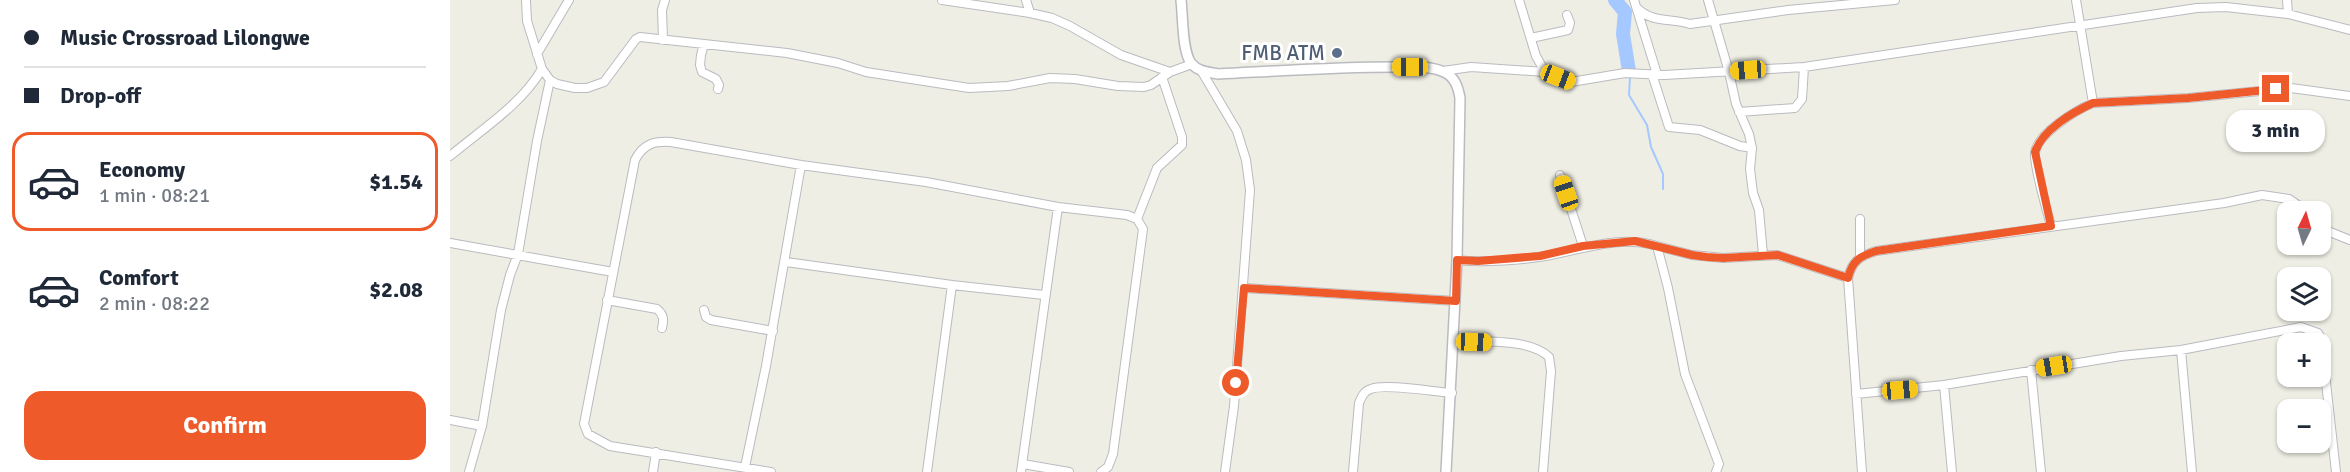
<!DOCTYPE html>
<meta charset="utf-8">
<style>
body{margin:0;font-family:Signika,sans-serif;background:#f2f2f3;color:#1f2937;height:100vh;display:flex;flex-direction:column;font-size:22px;white-space:nowrap}
*{box-sizing:border-box;margin:0}
p{font-size:20px;color:#747a83}
.icon{flex:none;width:33px;height:33px;fill:none;stroke:currentColor;stroke-width:2;stroke-linecap:round;stroke-linejoin:round}
.map{position:relative;flex:1;overflow:hidden}
.panel{display:flex;flex-direction:column;background:#fff;width:450px}
.panel>*{flex:none}
.top-card{display:grid;align-content:center;height:132px;padding:0 24px;background:#fff}
.needle{width:39px;rotate:5deg}
.tools{position:absolute;left:1827px;top:201px;display:grid;gap:12px}
.tools a{display:grid;place-items:center;width:54px;height:54px;border-radius:12px;background:#fff;box-shadow:0 2px 4px #0004;font-size:30px}
.end{position:absolute;width:27px;height:27px;margin:-14px;border:8px solid #ef5a2a;background:#fff;box-shadow:0 0 0 3px #fff}
.from{border-radius:50%}
.bubble{position:absolute;height:42px;border-radius:18px;background:#fff;box-shadow:0 2px 4px #0004;font-size:20px;font-weight:800;line-height:42px;text-align:center}
.car{position:absolute;width:18px;height:36px;margin:-18px -9px;border-radius:8px;box-shadow:0 0 4px 2px #0007;background:linear-gradient(#f5c518 24%,#345 0 40%,#f5c518 0 76%,#345 0 86%,#f5c518 0)}
.top-card b{display:flex;align-items:center;gap:21px;height:57px;font-size:22px}
.top-card b+b{border-top:2px solid #e0e1e3}
.top-card i{width:15px;height:15px;background:#1f2937}
ul{padding:0;list-style:none}
li{display:flex;align-items:center;gap:18px;height:99px;margin:0 12px 9px;padding:0 12px;border:3px solid transparent;border-radius:18px}
li div{flex:1}
li b{display:block;font-size:22px}
li em{font-style:normal;font-weight:800}
li.active{border-color:#ef5a2a}
li>.icon{width:54px;height:54px;stroke-width:1.5}
.cta{display:flex;gap:12px;margin-top:auto;padding:12px 24px}
.cta a{flex:1;height:69px;border-radius:18px;background:#ef5a2a;color:#fff;font-size:24px;font-weight:800;line-height:69px;text-align:center}
main{display:flex;flex:1;min-height:0}
.map>svg:first-child{display:block}
</style>
<main>
<section class="panel">
<div class="top-card">
<b><i class="from"></i>Music Crossroad Lilongwe</b>
<b><i></i>Drop-off</b>
</div>
<ul>
<li class="active"><svg class="icon" aria-label="car" viewBox="0 0 24 24"><path d="M5 17H2v-5l4-1 3-4h7l3 4 3 1v5h-3M9 17h6M6 11h13"/><circle cx="7" cy="17" r="2"/><circle cx="17" cy="17" r="2"/></svg><div><b>Economy</b><p>1 min · 08:21</p></div><em>$1.54</em></li>
<li><svg class="icon" aria-label="car" viewBox="0 0 24 24"><path d="M5 17H2v-5l4-1 3-4h7l3 4 3 1v5h-3M9 17h6M6 11h13"/><circle cx="7" cy="17" r="2"/><circle cx="17" cy="17" r="2"/></svg><div><b>Comfort</b><p>2 min · 08:22</p></div><em>$2.08</em></li>
</ul>
<div class="cta"><a>Confirm</a></div>
</section>
<div class="map">
<svg width="1900" height="472" viewBox="0 0 1900 472">
<rect width="100%" height="100%" fill="#efeee4"/>
<g fill="none" stroke-linecap="round" stroke-linejoin="round">
<path stroke="#a4c8ff" stroke-width="2" d="M1180 77 1179 95 1197 125 1201 147 1213 174V189"/>
<path stroke="#a4c8ff" stroke-width="14" d="M1165 0 1175 12 1173 34 1179 71"/>
<g stroke="#b9bbc0" stroke-width="10">
<path id="minor" d="M76 0 77 21 92 69 100 80 107 84 125 88H137L154 82 186 39 190 37 337 53 388 63 416 72 519 88 558 86 600 78 625 79 668 86 694 87 701 85 720 72 742 64
M492 0 580 13 602 18 620 26 671 55 720 72
M576 0 580 13
M1069 0 1086 56 1095 72
M1184 0 1207 74
M1258 0 1279 72 1286 104 1299 134 1302 148 1300 169 1303 193 1309 210 1313 255
M1626 0 1643 103
M1837 0 1838 14
M1188 9C1203 23 1221 18 1240 24L1338 10 1445 0
M1081 38 1118 30 1120 23 1117 15
M213 40 212 10 215 0
M254 44 251 55 250 65 252 72 266 79 269 85 268 89
M87 54 119 0
M993 71 1021 67 1095 72 1121 82 1175 73 1214 75 1354 67 1747 8 1776 7 1838 14 1900 30
M752 72 787 131 796 160 800 190 784 406 775 472
M1202 74 1219 127 1250 130 1290 146 1302 148
M1289 112 1345 108 1352 99 1354 67
M0 156C31 130 72 104 92 69
M1110 175 1133 246
M687 219 707 168 732 145V137L712 77
M1870 223 1880 232 1900 240
M1601 226C1597 210 1584 168 1585 153 1587 134 1626 110 1643 103L1738 98 1841 88 1900 96
M0 243 163 272
M1207 246 1242 255 1273 258 1327 255 1398 278
M1410 256V219
M1007 260C1033 263 1075 260 1101 255 1136 248 1171 235 1207 246L1218 288 1235 374 1269 464 1266 472
M336 262 502 285 594 295
M794 288 1006 301
M157 300 207 309C214 315 214 320 212 328
M254 310 256 317 261 320 323 331
M1004 341C1030 342 1080 338 1099 357L1101 371 1093 472
M1731 350 1742 472
M1581 370 1591 472
M1494 385 1502 472
M1406 394 1494 385 1671 356 1731 350 1851 327 1868 333 1871 338 1886 472
M0 420 32 426
M573 464 619 472
M295 467 316 366 351 165
M19 472 32 426 51 310 60 275 68 254 87 141 100 80
M203 472 206 452
M321 472 160 446 138 434 134 424 185 160C193 144 204 141 221 142L351 165 476 182 608 207 677 215 687 219 693 229 663 454 658 467 651 472
M477 472 502 285
M571 472 608 207
M903 472 909 403C912 396 914 391 921 389 935 383 985 392 1002 393
M1412 472 1398 278C1402 261 1410 256 1426 251L1774 203 1812 195 1839 199 1858 212"/>
</g>
<g stroke="#b9bbc0" stroke-width="12">
<path id="tertiary" d="M731 0C733 16 732 51 741 63 748 72 759 72 768 74 827 71 885 67 944 67 959 67 979 65 994 72 1005 77 1008 87 1010 98L1007 260 996 472"/>
</g>
<use href="#minor" stroke="#fff" stroke-width="8"/>
<use href="#tertiary" stroke="#fff" stroke-width="9"/>
</g>
<g fill="none" stroke-linecap="round" stroke-linejoin="round">
<path stroke="#ef5a2a" stroke-width="8" d="M786 383 794 288 1006 301 1007 260 1028 261 1090 256 1133 246 1185 241 1242 255 1257 257 1273 258 1328 255 1398 278C1402 261 1410 256 1426 251L1601 226 1585 152C1592 130 1623 112 1643 103L1738 98 1826 89"/>
</g>
<circle fill="#5c6f8a" stroke="#fff" stroke-width="2" cx="887" cy="53" r="6"/>
<g text-anchor="middle" dominant-baseline="central" stroke-width="6" stroke-linejoin="round" paint-order="stroke">
<g font-size="21" fill="#4e5e75" stroke="#fff" text-anchor="end">
<text x="875" y="53">FMB ATM</text>
</g>
</g>
</svg>
<div class="tools">
<a><svg class="needle" viewBox="-14 -14 28 28"><path d="M0-13l5 13h-10z" fill="#e53935"/><path d="M0 13l5-13h-10z" fill="#747a83"/></svg></a>
<a><svg class="icon" aria-label="layers" viewBox="0 0 24 24"><path d="M12 4l9 5-9 5-9-5zM3 14l9 5 9-5"/></svg></a>
<a>+</a>
<a>−</a>
</div>
<i class="end from" style="left:786px;top:383px"></i>
<i class="end" style="left:1826px;top:89px"></i>
<div class="bubble" style="left:1776px;top:110px;width:99px">3 min</div>
<i class="car" style="left:960px;top:67px;rotate:270deg"></i>
<i class="car" style="left:1298px;top:70px;rotate:266deg"></i>
<i class="car" style="left:1108px;top:77px;rotate:111deg"></i>
<i class="car" style="left:1116px;top:193px;rotate:341deg"></i>
<i class="car" style="left:1024px;top:342px;rotate:92deg"></i>
<i class="car" style="left:1604px;top:366px;rotate:261deg"></i>
<i class="car" style="left:1450px;top:390px;rotate:85deg"></i>
</div>
</main>
